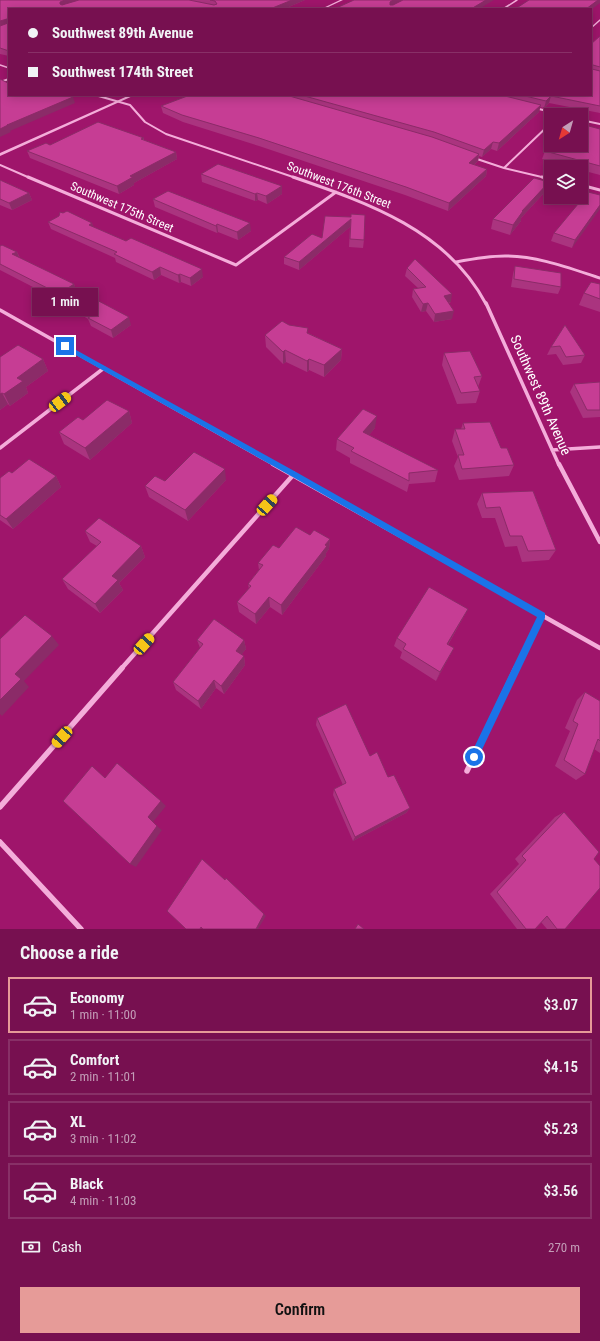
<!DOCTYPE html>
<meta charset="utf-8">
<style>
body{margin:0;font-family:"Roboto Condensed",sans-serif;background:#7c1957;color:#f1f3f6;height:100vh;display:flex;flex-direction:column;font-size:15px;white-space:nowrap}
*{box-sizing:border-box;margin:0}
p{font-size:13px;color:#c39db7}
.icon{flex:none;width:22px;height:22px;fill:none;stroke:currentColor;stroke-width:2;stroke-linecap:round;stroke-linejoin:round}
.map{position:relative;height:929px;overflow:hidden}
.panel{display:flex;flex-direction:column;background:#771050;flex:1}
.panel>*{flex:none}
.guide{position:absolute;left:8px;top:8px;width:584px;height:88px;border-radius:0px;box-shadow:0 2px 10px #0003,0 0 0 1px #883067;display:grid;align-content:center;height:88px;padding:0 20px;background:#771050}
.needle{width:26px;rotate:217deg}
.controls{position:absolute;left:544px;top:108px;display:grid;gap:8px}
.controls a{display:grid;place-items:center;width:44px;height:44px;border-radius:0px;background:#771050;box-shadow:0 2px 10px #0003,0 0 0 1px #883067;font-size:20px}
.end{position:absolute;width:18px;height:18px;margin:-9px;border:5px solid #1a73e8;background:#fff;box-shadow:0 0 0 2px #fff}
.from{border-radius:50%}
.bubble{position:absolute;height:28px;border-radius:0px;background:#771050;box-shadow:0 2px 10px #0003,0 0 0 1px #883067;font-size:13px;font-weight:600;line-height:28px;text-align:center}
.car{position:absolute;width:12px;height:24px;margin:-12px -6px;border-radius:5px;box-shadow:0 0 3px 1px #0007;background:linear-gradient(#f5c518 24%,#345 0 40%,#f5c518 0 76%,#345 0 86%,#f5c518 0)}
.guide b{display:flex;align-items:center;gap:14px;height:38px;font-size:15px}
.guide b+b{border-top:1px solid #883067}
.guide i{width:10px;height:10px;background:#f1f3f6}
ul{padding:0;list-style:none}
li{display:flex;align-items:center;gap:12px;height:56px;margin:0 8px 6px;padding:0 12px;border:2px solid #883067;border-radius:0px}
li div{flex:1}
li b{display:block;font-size:15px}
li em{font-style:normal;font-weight:600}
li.on{border-color:#e69b98}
li>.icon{width:36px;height:36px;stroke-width:1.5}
h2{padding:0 20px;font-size:18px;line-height:48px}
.pay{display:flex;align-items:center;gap:10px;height:44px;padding:0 20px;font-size:15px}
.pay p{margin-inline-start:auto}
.button{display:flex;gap:8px;margin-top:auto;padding:8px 20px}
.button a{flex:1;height:46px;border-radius:0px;background:#e69b98;color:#111;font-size:16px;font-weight:600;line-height:46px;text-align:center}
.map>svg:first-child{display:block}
</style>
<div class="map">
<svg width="600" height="929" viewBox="0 0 600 929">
<rect width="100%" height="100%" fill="#9f156b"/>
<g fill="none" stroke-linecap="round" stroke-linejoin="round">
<path stroke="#f4adda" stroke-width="1.5" d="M503 9 517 0
M591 28 600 20
M0 65 9 68"/>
<path stroke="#f4adda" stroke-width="2" d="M0 82 9 79
M95 95 130 105 145 122 166 134 296 178
M535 108 563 115
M581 120 600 124
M474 158 504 168 546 178
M0 165 30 178
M504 168 551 123"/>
<path stroke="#f4adda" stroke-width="3" d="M28 177 236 265 336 192
M293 177C368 203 447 230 486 304
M542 177 551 179
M581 185 600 190
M456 262C472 259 488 256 505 256 538 256 569 268 600 278"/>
<path stroke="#f4adda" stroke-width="3.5" d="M486 303 559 465
M0 310 275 465
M0 448 104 368
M552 450 600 447"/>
<path stroke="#f4adda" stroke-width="4.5" d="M273 464 600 648
M559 464 600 542
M121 669 294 474
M516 669 542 615"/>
<path stroke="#f4adda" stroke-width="5.5" d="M467 771 516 668
M0 807 122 668
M0 842 81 929"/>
<path fill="#f4adda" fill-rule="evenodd" d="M340 0H343L324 9H321Z
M130 95H135L0 156V153Z"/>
</g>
<path fill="#aa347f" d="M0 0H305L284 9H9V56L0 54Z
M600 36V113L549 103 544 108 540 107 539 112 497 151 491 149 482 157 479 156 478 161 474 165 487 169 486 176 448 211 405 195 259 146 183 122 163 113 161 106 190 95H591V44Z
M600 129V175L581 170V167H571L542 159 545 151Z
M144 138V140L176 152 177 159 134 183V185L119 194 30 158 27 151 50 145Z
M201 174 282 186V194L267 204 258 200 255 201 202 182Z
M0 180 29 193 32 200 12 210 0 205Z
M545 192 521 218V221L510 235 491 229 493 219Z
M600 195 572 248 551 241 554 233Z
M153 199 251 231 238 240 218 232 217 233 155 207Z
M351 217 364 240 363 248 349 247 350 227 299 270 284 264V257L322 238Z
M48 222 92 223 93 227 203 277 191 286 181 282 179 283 161 275 154 280 116 262 115 258 51 229Z
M0 246 17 252 20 258 74 284 77 292 62 302 0 270Z
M515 266 561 287 558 294 511 287 513 274Z
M407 268 451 302 449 303 452 319 434 322 426 311 421 312 412 297 413 289 418 288 405 276Z
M600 284V312L579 305 584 293Z
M77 306 131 325 113 338 91 326 88 319 80 314Z
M565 325 585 355 581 363 563 365 556 354 547 355 551 347Z
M308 333 342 349 341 360 324 377 309 370 307 372 286 362 283 364 266 347 265 335Z
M444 353 482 376 478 387 480 391 476 403 457 404 442 365Z
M0 357 43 359 48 371 26 387 28 393 10 406 8 404 0 410Z
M600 382V417L583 418 570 392 574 384Z
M129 411 132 423 90 460 64 444 59 432 83 420Z
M463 423 501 448 514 465 509 476 459 480 454 466 458 457 452 441 455 429H461Z
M375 428 369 435 438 470 435 482 409 484 407 492 350 463V458L336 450 337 439Z
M12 473 56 476 61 487 13 529 0 520V478Z
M226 480 188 521 149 497 145 486 165 481Z
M533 491 556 550 549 560 522 562 517 546 505 547 495 518H482L477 504 482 493Z
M85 531 141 546 145 557 119 583 123 590 100 613 68 589 62 579 97 546 90 542Z
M310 535 330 539 329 549 326 553V556L282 615 270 607 256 624 239 612 237 602 249 589 248 584 259 570 258 563 279 548Z
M468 609 448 645 454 648 436 681 400 658 402 652 394 646 397 638Z
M197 640H244L246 649 241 655 244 656 245 665 224 694 216 688 201 709 176 690 173 682 200 648Z
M585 692 600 701V753L594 749 585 774 576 780 555 766 570 731 565 728 577 700Z
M317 718 370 756 410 808 406 813 353 841 333 795 334 789 343 785 316 725Z
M564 812 594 859 565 929H547L541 922 535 929H517L490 894 519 864 515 859 555 817Z"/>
<path fill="#8b2b68" d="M65 0H84L61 9 60 4V2Z
M292 0H305L284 9H270Z
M393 0H404L389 7 390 2Z
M486 0H494L479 9H471Z
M598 0H600V3L591 10V9H586Z
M7 19 9 25 0 28V21Z
M551 96 549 103 544 108 546 101Z
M73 97 75 103 10 131 11 132 0 137V129L7 125Z
M541 105 539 112 497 151 499 143Z
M493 142 491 149 482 157 484 150Z
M176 152 177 159 134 183V185L119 194 117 186 130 176Z
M479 154 478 161 467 171 469 163Z
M487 169 486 176 448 211 449 203Z
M549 182 545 192 521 218V221L510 235 513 225 522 211Z
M282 186V194L267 204 266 196Z
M29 193 32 200 12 210 9 203Z
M257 193 258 200 255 201V194Z
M600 205V209L572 248 575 240Z
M351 219 350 227 299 270V262Z
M92 223 95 230 89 225Z
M250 223 251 231 238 240 237 232Z
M217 224 218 232 217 233 216 226Z
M17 252 20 260 12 254Z
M160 267 161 275 154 280 152 272Z
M202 269 203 277 191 286 190 278Z
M180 274 181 282 179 283 178 275Z
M74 284 77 292 62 302 59 294Z
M452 294 451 302 442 304 444 296Z
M428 303 426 311 421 312 423 304Z
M454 311 452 319 434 322 435 314Z
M129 317 131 325 113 338 111 330Z
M342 349 341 360 324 377V365Z
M285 350 286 362 283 364V352Z
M43 359 48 371 26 387 28 393 10 406 4 394 17 378Z
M309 359V370L307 372V361Z
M2 393 8 404 0 410V394Z
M129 411 132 423 90 460 85 448Z
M377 416 375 428 362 444 363 432Z
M225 469 226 480 188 521 185 510Z
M56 476 61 487 13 529 6 519Z
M330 539 329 549 326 553V556L282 615 281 605Z
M141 546 145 557 119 583 123 590 100 613 95 604 112 576Z
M269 597 270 607 256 624 255 614Z
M468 609 463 618 443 653 447 644Z
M52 636 59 645 24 681 29 687 2 716 0 714V700L15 674Z
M244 640 246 649 238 659 236 651Z
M454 648 449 657 436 681 440 672Z
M244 656 245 665 224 694 221 686Z
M214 680 216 688 201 709 198 701Z
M161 801 166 806 153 822 148 817Z
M410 808 406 813 353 841 355 837Z
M157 826 162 830 136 867 130 864Z
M264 914 266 916 258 929H256Z"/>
<path fill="#c63d94" stroke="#8b2b68" d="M0 0H65L60 2V4L62 5 79 0H189L214 5 217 4 215 1 210 0H292L270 9 266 8V9H9V20L7 19 0 21Z
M354 0H393L390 2V5H393L403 0H486L471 9H334Z
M529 0H598L586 9H515Z
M9 21V51L0 48V26L8 23Z
M600 36V67L593 65 591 67V44Z
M591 67 592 69 600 71V106L551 96 546 101 521 95H591Z
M0 79 8 83 9 82V95H68L73 97 7 125H8L0 129Z
M190 95H286L432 137 479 154 469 163 487 169 449 203 406 187 259 138 182 115 161 106Z
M301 95H501L541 105 499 143 493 142 484 150 434 132Z
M98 122 144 138 141 139 176 152 130 176 133 177 117 186 27 151 46 143 50 145Z
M581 124 600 129V166L545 151 551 145H581Z
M218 164 282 186 266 196 257 193 255 194 201 174Z
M534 178 549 182 522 211H523L513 225 493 219Z
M0 180 29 193 9 203 0 199Z
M168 191 250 223 237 232 217 224 216 226 153 199Z
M588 192 600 195V205L575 240 554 233Z
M67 211 92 223 89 225 126 241 131 238 202 269 190 278 180 274 178 275 160 267 152 272 114 254 117 252 48 222 59 216 60 212 63 213Z
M351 214 365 215 364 240 350 239 351 219 299 262 284 257 312 234 322 238 325 216 351 217Z
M2 245 17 252 12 254 74 284 59 294 0 264V246Z
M415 259 452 294 444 296 454 311 435 314 428 303 423 304 413 289 426 287 407 268Z
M515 266 561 273V287L514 279Z
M591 282 600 284V299L584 293Z
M91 297 129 317 111 330 88 318 93 315 77 306Z
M282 321 289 325 308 328 307 333 342 349 324 365 309 359 307 361 285 350 283 352 265 335Z
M565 325 585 355 566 357 560 346 551 347Z
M18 345 43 359 17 378 23 381 4 394 2 393 0 394V357Z
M470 351 482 376 474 377 480 391 461 393 444 353Z
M600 382V410H587L574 384Z
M107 400 129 411 85 448 59 432 78 417 83 420Z
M363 409 377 416 363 432 438 470 409 473V481L351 451 354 448 337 439Z
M490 422 501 448H507L514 465 462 469 458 455H464L455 429H465L463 423Z
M194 452 225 469 185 510 145 486 155 476 165 481Z
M29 459 56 476 6 519 0 515V478L9 471 12 473Z
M533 491 556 550 528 551 522 536H510L500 507 486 508 482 493Z
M99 518 141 546 112 576 118 580 95 604 62 579 101 542 85 531Z
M296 527 310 535 314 530 330 539 325 545 327 546 281 605 269 597 255 614 237 602 251 586 248 584 263 565 258 563 273 545 279 548Z
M429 587 468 609 447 644 454 648 440 672 403 649 406 644 397 638Z
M25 615 52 636 15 674 21 679 0 700V639Z
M214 619 244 640 236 651 244 656 221 686 214 680 198 701 173 682 203 644 197 640Z
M585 692 600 701V741L598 739 585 774 564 760 578 724 573 721Z
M346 704 370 756 377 752 388 777 394 775 410 808 355 837 334 789 346 783 317 718Z
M117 763 161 801 148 817 157 826 130 864 63 801 92 766 105 778Z
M564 812 599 852 594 859 600 866V888L565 929H557L547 916 535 929H526L497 892 526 860 522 856Z
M202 859 225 880 226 878 264 914 256 929H203L201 927 200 929H186L167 911Z
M358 924 364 929H355Z"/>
<path fill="#1a73e8" d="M63 345H67L296 472 545 613V618L477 760 474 762 471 760 469 757 471 754 537 617 291 476 63 348Z"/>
<g text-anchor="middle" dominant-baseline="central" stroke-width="3" stroke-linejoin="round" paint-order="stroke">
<g font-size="12" fill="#fff" stroke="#9f156b">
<text transform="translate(339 185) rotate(21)">Southwest 176th Street</text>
<text transform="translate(122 207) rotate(23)">Southwest 175th Street</text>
</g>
<g font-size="14" fill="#fff" stroke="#9f156b">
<text transform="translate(541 395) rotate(66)">Southwest 89th Avenue</text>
</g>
</g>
</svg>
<div class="controls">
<a><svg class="needle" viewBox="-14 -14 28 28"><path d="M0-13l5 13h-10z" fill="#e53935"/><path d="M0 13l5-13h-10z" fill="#c39db7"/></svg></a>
<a><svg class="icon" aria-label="layers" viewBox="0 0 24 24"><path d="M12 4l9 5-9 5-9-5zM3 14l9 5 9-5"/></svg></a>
</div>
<i class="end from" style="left:474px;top:757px"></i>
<i class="end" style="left:65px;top:346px"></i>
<div class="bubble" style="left:32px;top:288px;width:66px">1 min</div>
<i class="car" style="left:60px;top:402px;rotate:53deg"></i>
<i class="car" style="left:267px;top:505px;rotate:42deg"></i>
<i class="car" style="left:144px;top:644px;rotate:42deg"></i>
<i class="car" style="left:62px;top:737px;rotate:222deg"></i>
<div class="guide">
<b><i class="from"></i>Southwest 89th Avenue</b>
<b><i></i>Southwest 174th Street</b>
</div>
</div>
<section class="panel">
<h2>Choose a ride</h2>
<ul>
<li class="on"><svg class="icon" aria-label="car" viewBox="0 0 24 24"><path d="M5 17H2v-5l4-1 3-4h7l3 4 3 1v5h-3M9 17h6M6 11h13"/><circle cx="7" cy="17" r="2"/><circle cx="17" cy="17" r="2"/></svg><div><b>Economy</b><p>1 min · 11:00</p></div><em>$3.07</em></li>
<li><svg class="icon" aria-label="car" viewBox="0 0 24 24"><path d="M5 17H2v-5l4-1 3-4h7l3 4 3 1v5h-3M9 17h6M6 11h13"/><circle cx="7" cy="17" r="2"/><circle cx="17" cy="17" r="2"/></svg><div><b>Comfort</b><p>2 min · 11:01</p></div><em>$4.15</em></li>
<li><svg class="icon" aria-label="car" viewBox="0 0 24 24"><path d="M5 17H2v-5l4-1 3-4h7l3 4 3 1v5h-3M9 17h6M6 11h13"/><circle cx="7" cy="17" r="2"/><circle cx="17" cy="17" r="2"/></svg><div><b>XL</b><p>3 min · 11:02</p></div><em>$5.23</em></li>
<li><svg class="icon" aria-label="car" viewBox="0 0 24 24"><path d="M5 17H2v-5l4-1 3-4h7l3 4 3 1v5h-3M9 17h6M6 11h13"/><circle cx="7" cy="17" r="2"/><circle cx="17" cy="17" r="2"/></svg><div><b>Black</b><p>4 min · 11:03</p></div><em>$3.56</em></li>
</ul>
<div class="pay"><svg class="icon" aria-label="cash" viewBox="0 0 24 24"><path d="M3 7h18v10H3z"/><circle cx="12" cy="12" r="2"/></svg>Cash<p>270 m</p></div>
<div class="button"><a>Confirm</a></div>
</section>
